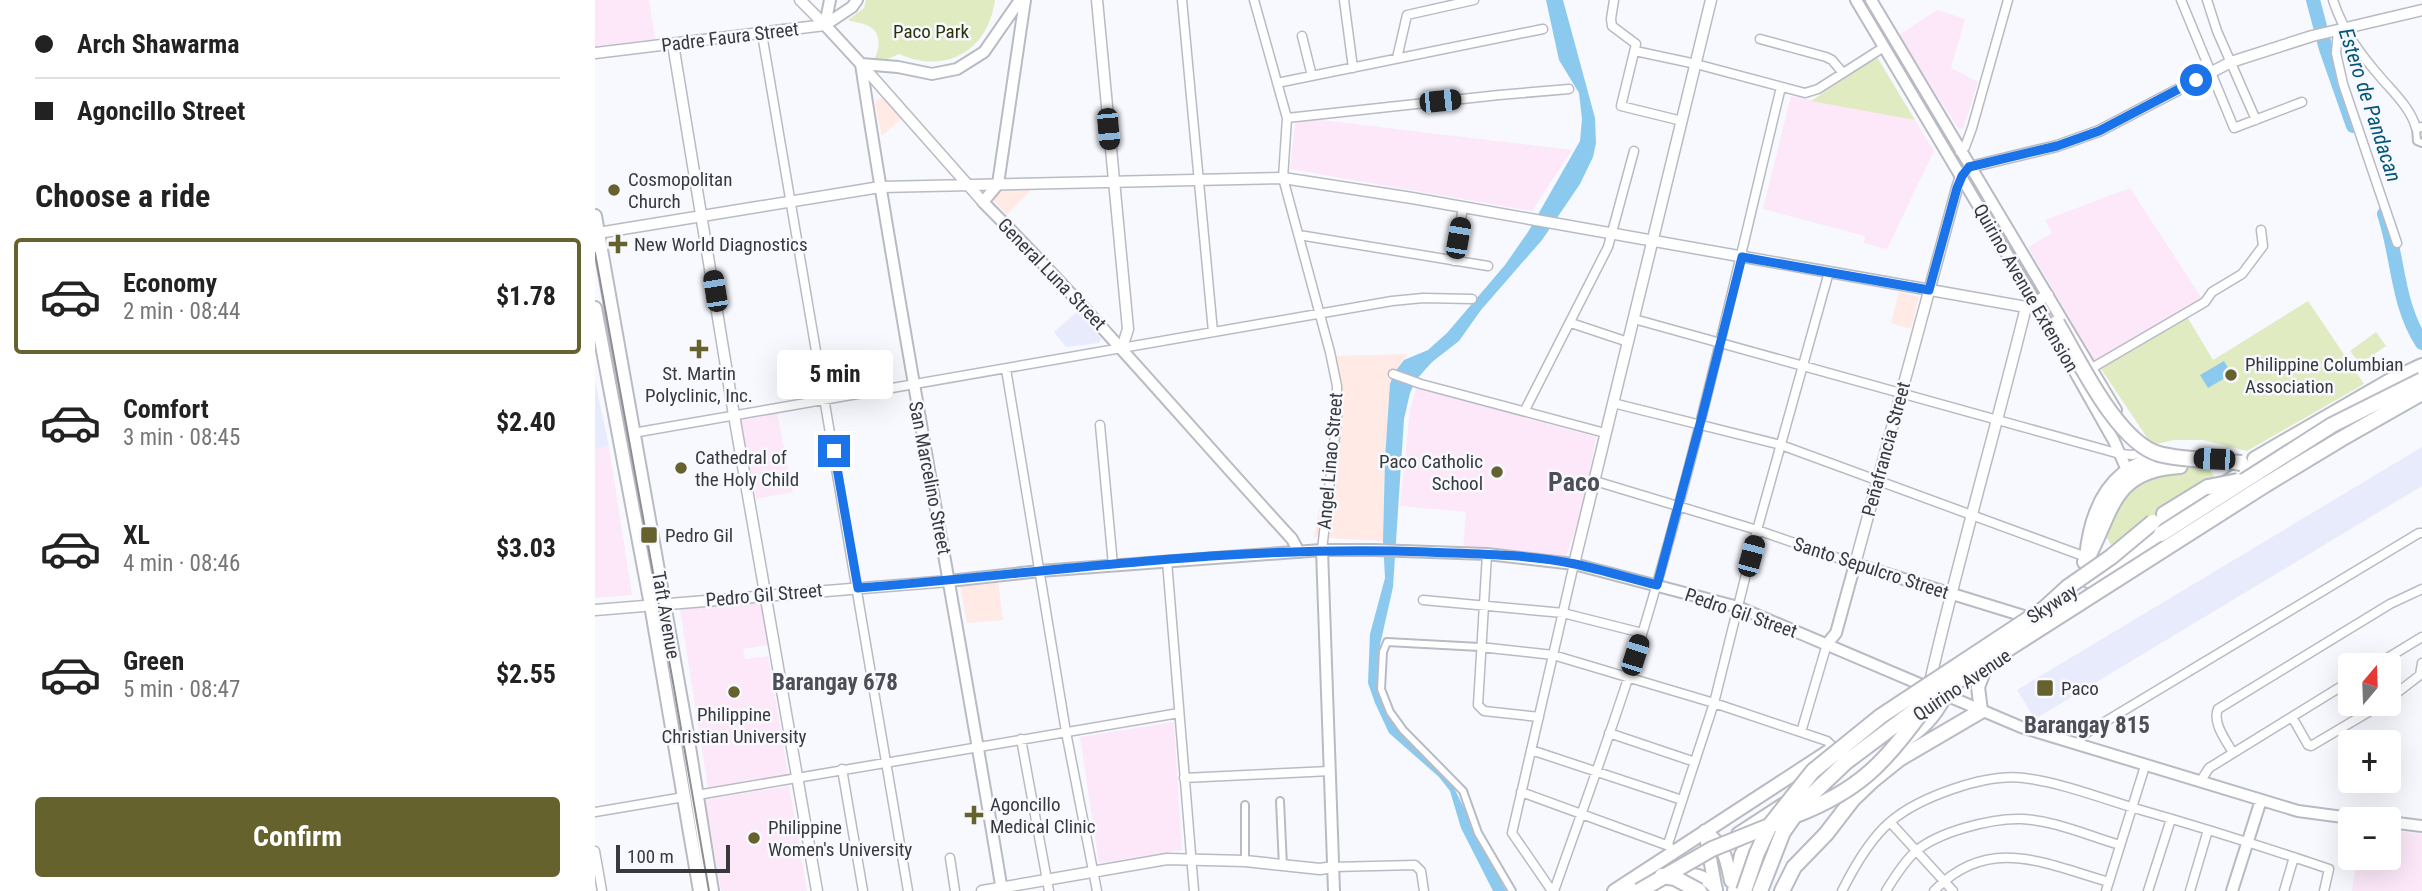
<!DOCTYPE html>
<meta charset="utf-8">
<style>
body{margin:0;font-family:"Roboto Condensed",sans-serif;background:#f2f2f2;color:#222;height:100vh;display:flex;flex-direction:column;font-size:26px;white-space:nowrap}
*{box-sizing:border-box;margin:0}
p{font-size:23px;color:#767676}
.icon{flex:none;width:38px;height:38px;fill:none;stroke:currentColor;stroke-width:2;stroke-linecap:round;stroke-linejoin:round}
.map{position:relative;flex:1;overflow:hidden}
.details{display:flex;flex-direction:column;background:#fff;width:595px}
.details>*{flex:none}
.banner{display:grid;align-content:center;height:154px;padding:0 35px;background:#fff}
.needle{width:46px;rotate:19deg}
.tools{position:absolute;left:1743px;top:653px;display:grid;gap:14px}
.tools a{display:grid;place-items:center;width:63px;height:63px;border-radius:7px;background:#fff;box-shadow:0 7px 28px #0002;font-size:35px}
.scale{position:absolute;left:21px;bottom:18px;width:114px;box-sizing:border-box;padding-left:7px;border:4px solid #38393c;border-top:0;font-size:19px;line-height:24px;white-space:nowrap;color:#38393c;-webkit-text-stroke:5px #f7f9fe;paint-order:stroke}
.end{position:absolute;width:32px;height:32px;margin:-16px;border:9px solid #1a73e8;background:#fff;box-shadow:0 0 0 4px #fff}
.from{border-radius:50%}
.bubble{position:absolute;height:49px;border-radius:7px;background:#fff;box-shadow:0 7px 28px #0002;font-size:23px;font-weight:700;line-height:49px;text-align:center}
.car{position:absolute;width:21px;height:42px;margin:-21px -10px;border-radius:9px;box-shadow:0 0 5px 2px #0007;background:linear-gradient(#222 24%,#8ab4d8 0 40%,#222 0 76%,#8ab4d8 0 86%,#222 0)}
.banner b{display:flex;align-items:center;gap:24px;height:66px;font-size:26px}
.banner b+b{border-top:2px solid #e0e0e0}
.banner i{width:18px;height:18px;background:#222}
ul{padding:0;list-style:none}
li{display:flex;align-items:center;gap:21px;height:116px;margin:0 14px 10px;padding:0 21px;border:4px solid transparent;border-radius:7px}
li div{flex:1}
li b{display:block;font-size:26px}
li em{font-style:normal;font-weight:700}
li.selected{border-color:#65622e}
li>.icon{width:63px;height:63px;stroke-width:1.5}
h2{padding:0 35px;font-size:32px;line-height:84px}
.button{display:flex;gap:14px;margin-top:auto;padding:14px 35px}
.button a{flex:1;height:80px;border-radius:7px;background:#65622e;color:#fff;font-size:28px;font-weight:700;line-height:80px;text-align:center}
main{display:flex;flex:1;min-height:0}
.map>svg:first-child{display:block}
</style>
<main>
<section class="details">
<div class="banner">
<b><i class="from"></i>Arch Shawarma</b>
<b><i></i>Agoncillo Street</b>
</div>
<h2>Choose a ride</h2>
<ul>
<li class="selected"><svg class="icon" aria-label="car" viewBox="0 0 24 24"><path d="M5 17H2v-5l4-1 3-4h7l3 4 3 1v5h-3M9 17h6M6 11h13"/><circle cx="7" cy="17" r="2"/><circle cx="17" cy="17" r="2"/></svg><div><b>Economy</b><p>2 min · 08:44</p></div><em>$1.78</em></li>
<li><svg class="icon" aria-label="car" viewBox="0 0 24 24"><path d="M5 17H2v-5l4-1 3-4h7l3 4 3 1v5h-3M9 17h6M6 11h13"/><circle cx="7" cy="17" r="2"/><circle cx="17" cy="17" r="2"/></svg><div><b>Comfort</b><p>3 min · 08:45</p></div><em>$2.40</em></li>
<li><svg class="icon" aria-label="car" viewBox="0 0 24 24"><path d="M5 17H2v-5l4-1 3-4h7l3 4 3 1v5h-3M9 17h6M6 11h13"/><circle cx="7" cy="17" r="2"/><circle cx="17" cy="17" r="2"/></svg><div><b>XL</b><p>4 min · 08:46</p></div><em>$3.03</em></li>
<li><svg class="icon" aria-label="car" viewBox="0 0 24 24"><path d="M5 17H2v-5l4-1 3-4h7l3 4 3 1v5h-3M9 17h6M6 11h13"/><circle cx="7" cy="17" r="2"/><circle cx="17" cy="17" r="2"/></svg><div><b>Green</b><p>5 min · 08:47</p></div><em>$2.55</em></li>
</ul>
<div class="button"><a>Confirm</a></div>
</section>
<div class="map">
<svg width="1827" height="891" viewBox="0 0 1827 891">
<rect width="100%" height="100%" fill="#f7f9fe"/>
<path fill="#ffeae6" d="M285 98 289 99 307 118 287 136 280 105 281 100Z
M408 190H436L412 215 397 199Z
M1304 292 1324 297 1316 329 1296 323Z
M813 354 799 373 790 459 788 541 719 537 732 467 739 414 738 356Z
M403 581 408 620 372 623 365 586Z"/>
<path fill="#e8ebfb" d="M482 312 506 338 504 343 471 347 459 332Z
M0 380 14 447 0 449Z
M1827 447V486L1440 719 1422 690Z"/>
<path fill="#fce8f8" d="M0 0H54L60 39 0 46Z
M1342 10 1370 19 1356 68 1383 82 1368 129 1363 128 1304 35Z
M1196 96 1320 120 1339 151 1292 249 1269 243 1270 236 1168 209Z
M717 119 977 150 937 211 695 169 700 124Z
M1535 188 1608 300 1500 361 1433 247 1457 233 1450 220Z
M821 388 1001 437 988 508 971 556 868 549 871 512 805 506 815 410Z
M182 413 198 492 161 499 145 420Z
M14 447 37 595 0 598V449Z
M168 600 173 645 148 649 150 659 173 656 193 773 113 788 85 609Z
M579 722 587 850 504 863 485 737Z
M194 786 212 891H126L114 819H111L108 800Z
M1794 830 1827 834V891H1757L1762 858H1794Z"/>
<path fill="#e0ebc2" d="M271 0H400C393 51 351 75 304 54L280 65 277 63C286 49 288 30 269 24 263 22 257 22 253 20L269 8Z
M1282 57 1320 120 1216 101Z
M1713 301 1769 384 1652 451 1608 440H1579L1557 445 1504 366 1591 315 1618 360Z
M1781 332 1791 346 1765 364 1755 351Z
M1571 465 1607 466 1614 468 1621 480 1516 545 1510 534 1527 495Z"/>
<path fill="#8cc9ee" d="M951 0H968L1000 118 1001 143 998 157 985 184 947 240 886 310 864 341 837 362 821 380 815 393 809 419 798 587 785 645 783 679 793 710 858 786 911 891H898L866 828 855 791 844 777 794 733 780 703 773 683 775 634 790 578 788 541 790 459 795 384 799 373 809 360 833 350 852 333 910 265 933 232 985 141 987 119 984 93 964 60Z
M1629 361 1637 374 1613 388 1605 375Z"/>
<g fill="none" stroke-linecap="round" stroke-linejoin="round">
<path stroke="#8cc9ee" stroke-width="14" d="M1718 0 1731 49 1758 126
M1789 214C1804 259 1801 302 1827 343"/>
<g stroke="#b9bbc4" stroke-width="10">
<path id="pedestrian" d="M1821 128 1822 141 1827 143
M885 647 792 642 788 652 786 689 795 712 808 730 868 791 883 833 917 891
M685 801 688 866
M650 861V805"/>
</g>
<g stroke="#b9bbc4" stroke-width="11">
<path id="minor" d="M587 0 618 332
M659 0 692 118 688 178 735 352 742 386V418L727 550
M749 0 758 68
M1019 0 1016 19 1017 26 1041 44 1026 106 1087 121
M1586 0 1639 128 1707 102
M1612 0 1622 31 1661 120
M1738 0C1748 31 1766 55 1787 79 1800 94 1816 109 1821 128L1827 127
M1743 30 1741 53 1748 84 1802 243
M167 34 313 891
M707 36 717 76
M1165 39 1231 57 1237 60 1248 73
M1040 51 1101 64 1210 93 1223 89 1289 47
M802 58 812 15 879 0
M682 83 948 29
M692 118 904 95 974 89
M1365 152 1370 147 1377 128 1413 0
M704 235 893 266
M859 261 868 207
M1039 319 1525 454 1538 455 1550 451
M976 323 1033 342
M1497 368 1610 302 1617 292 1647 274 1668 246 1666 230
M411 369 471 732 502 891
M798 374 826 384 1010 433
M1018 403 1186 445 1491 557
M930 410 1013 247 1039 151
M505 425 518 565
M38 433 797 301 828 298 877 299
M1000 481 1162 530 1260 564
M892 554 883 705 889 711 944 717
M572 561 599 891
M828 600 968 613 1047 633
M885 647 958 655 1119 703 1232 741 1239 748
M1781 665 1827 637
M1794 699 1825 675 1827 663
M1697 717 1713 745 1716 746 1787 704
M1206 732 1232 644
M1014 733 1100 762
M426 739 454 891
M1483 745 1488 735 1824 533H1827
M936 750 1087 800
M1638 753C1631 740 1617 723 1623 709L1795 604 1827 589
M247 769 268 891
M589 778 735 771
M1605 782 1614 768 1755 681
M926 792 1074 846
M102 795 584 713
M0 812 89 797
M1295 822 1358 891
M1073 844 1119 703 1162 530 1234 272
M0 851 7 891
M355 858 360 891
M738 867 820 865 826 871 829 891
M957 891 917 833 979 564
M959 891C989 805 1022 718 1048 631 1102 452 1142 269 1186 87
M1247 891C1259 867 1275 839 1295 822 1324 797 1391 773 1429 778 1468 783 1508 799 1546 810 1609 828 1672 848 1734 869L1729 891
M1291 891C1299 878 1308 863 1320 852 1342 832 1397 818 1426 819 1459 820 1494 836 1525 845
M1339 891C1393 834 1451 864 1514 882
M1511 891 1550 766
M1553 891 1576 819
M1595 891 1613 830
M1689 891 1699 857"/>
</g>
<g stroke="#b9bbc4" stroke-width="13">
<path id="tertiary" d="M205 0 230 25
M502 0 533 329 527 348
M78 44 139 415 222 891
M0 53 230 25
M266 64 388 202
M3 233 285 187 688 178 817 198 1431 307 1453 295
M979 564 1116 0
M1260 564 1362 188 1366 176 1375 167 1462 146 1504 131 1636 62 1717 36 1827 10
M0 610 354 581
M1334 686C1363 559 1400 433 1431 307
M387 891 572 859 650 861 725 869 738 867"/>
</g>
<g stroke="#b9bbc4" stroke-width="14">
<path id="secondary" d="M430 0 403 184 388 202C496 310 594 427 697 539L704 552
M1261 0 1441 303 1519 441 1532 470
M1276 0 1521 410
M230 25 266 64
M230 25 257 7 262 0
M230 25 235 0
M266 64C308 341 362 615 407 891
M266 64 303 67 337 74 362 69 389 52 425 0
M727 550 739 891
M354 581 445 571 727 550H780L892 554 979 564 1143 607 1426 727 1703 811 1763 819
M1232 644 1241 633 1260 564 1432 617
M1794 822 1827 826
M1637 891 1666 800"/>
</g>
<g stroke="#b9bbc4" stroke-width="16">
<path id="primary" d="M0 216 91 728 117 891
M0 308 56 605 105 891
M1629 483 1670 458
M1550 536 1599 503
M1569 542 1608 515
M1491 557C1496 506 1517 464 1572 455
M1386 711 1383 687 1390 669
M1110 831C1130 847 1131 857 1136 881
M1143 834 1189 804
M1112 842 1121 891
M1079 876C1097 872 1110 875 1121 889
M1019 891 1237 749
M1139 891 1146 855 1160 830"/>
</g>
<g stroke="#b9bbc4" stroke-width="18">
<path id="motorway" d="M1660 459 1795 381 1827 366
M1569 514 1613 487
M1490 562C1518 512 1515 470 1585 466
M1493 580 1566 534
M1305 743C1327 728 1337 719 1350 695
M1032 891 1048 881
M1060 891H1083
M1187 891 1199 867 1231 834 1258 799 1278 780 1304 759 1386 711"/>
</g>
<use href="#pedestrian" stroke="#fff" stroke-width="6"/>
<use href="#minor" stroke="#fff" stroke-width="8"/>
<use href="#tertiary" stroke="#fff" stroke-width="10"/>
<use href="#secondary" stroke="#fff" stroke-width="10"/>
<use href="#primary" stroke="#fff" stroke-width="12"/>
<use href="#motorway" stroke="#fff" stroke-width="14"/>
<path stroke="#8d8e92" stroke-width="2" d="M0 253 79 688 114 891"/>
<g stroke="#b9bbc4" stroke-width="18" stroke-linecap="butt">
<path id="motorway-bridge" d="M1462 323C1484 360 1522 442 1564 454 1590 461 1619 459 1646 463
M1613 487 1643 481
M1566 534 1737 425 1827 380
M1201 815C1263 791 1290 763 1328 710
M1067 876 1080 878 1104 891
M1044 891 1117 849 1179 824
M1149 891 1162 853 1175 825 1218 771 1286 716 1450 608 1473 587 1516 557 1558 522
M1165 891 1188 832 1209 802 1251 762 1339 696 1670 485 1746 439 1827 393"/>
</g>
<use href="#motorway-bridge" stroke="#fff" stroke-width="14"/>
</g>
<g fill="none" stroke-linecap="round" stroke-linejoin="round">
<path stroke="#1a73e8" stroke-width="9" d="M239 451 263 588C452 573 642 544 832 552 881 554 932 554 980 564 1007 570 1034 578 1062 585L1105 424 1147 257 1334 290 1362 188 1367 176 1374 167 1462 146 1504 131 1601 80"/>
</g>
<g fill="#65622e" stroke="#f7f9fe" stroke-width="2.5">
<circle cx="19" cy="190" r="7"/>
<path d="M19.5 233.5h7v7h7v7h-7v7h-7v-7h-7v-7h7z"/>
<path d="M100.5 338.5h7v7h7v7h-7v7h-7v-7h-7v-7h7z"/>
<circle cx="1636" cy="375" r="7"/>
<circle cx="86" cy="468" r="7"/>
<circle cx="902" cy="472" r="7"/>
<rect x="45" y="526" width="18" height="18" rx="3.5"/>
<rect x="1441" y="679" width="18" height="18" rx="3.5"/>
<circle cx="139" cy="692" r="7"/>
<path d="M375.5 804.5h7v7h7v7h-7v7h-7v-7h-7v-7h7z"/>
<circle cx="159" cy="838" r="7"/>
</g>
<g text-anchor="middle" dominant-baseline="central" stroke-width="5" stroke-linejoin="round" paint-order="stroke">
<g font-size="19" fill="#2b3305" stroke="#f7f9fe">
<text x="336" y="31">Paco Park</text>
</g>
<g font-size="19" fill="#38393c" stroke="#f7f9fe">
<text transform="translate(135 37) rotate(-7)">Padre Faura Street</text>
<text transform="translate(457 274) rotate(46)">General Luna Street</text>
<text transform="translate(1431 288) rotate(60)">Quirino Avenue Extension</text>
<text transform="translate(1291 449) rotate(-75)">Peñafrancia Street</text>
<text transform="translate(735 461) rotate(-85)">Angel Linao Street</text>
<text transform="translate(335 478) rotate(79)">San Marcelino Street</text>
<text transform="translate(1276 568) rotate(18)">Santo Sepulcro Street</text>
<text transform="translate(169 595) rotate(-5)">Pedro Gil Street</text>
<text transform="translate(1457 604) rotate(-33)">Skyway</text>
<text transform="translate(1146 613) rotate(19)">Pedro Gil Street</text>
<text transform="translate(71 615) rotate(80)">Taft Avenue</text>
<text transform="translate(1367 685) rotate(-34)">Quirino Avenue</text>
</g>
<g font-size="19" fill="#38393c" stroke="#f7f9fe" text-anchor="start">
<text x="33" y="179">Cosmopolitan<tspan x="33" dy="22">Church</tspan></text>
<text x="39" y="244">New World Diagnostics</text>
<text x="1650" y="364">Philippine Columbian<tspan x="1650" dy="22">Association</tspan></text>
<text x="104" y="373" text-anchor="middle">St. Martin<tspan x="104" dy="22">Polyclinic, Inc.</tspan></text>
<text x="100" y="457">Cathedral of<tspan x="100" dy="22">the Holy Child</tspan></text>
<text x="888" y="461" text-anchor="end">Paco Catholic<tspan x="888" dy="22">School</tspan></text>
<text x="70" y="535">Pedro Gil</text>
<text x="1466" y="688">Paco</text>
<text x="139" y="714" text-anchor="middle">Philippine<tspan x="139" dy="22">Christian University</tspan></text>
<text x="395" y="804">Agoncillo<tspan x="395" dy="22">Medical Clinic</tspan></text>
<text x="173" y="827">Philippine<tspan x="173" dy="22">Women's University</tspan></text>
</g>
<g font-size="21" font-style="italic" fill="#035679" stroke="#f7f9fe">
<text transform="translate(1775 105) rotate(72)">Estero de Pandacan</text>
</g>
<g font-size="23" font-weight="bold" fill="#4d4e56" stroke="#f7f9fe">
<text x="240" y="682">Barangay 678</text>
<text x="1492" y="725">Barangay 815</text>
</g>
<g font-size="26" font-weight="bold" fill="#4d4e56" stroke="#f7f9fe">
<text x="979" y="482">Paco</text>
</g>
</g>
</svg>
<div class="tools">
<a><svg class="needle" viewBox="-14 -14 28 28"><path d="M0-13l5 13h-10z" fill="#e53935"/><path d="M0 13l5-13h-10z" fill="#767676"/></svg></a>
<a>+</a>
<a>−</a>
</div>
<div class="scale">100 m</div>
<i class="end from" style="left:1601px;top:80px"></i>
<i class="end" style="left:239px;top:451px"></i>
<div class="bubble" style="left:182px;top:350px;width:116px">5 min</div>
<i class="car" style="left:845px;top:101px;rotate:84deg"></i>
<i class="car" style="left:513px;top:129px;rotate:175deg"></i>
<i class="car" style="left:863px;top:238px;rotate:10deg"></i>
<i class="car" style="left:120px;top:291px;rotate:351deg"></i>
<i class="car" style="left:1619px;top:459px;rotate:272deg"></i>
<i class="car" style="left:1156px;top:556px;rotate:15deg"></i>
<i class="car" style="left:1040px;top:655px;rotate:18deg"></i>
</div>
</main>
